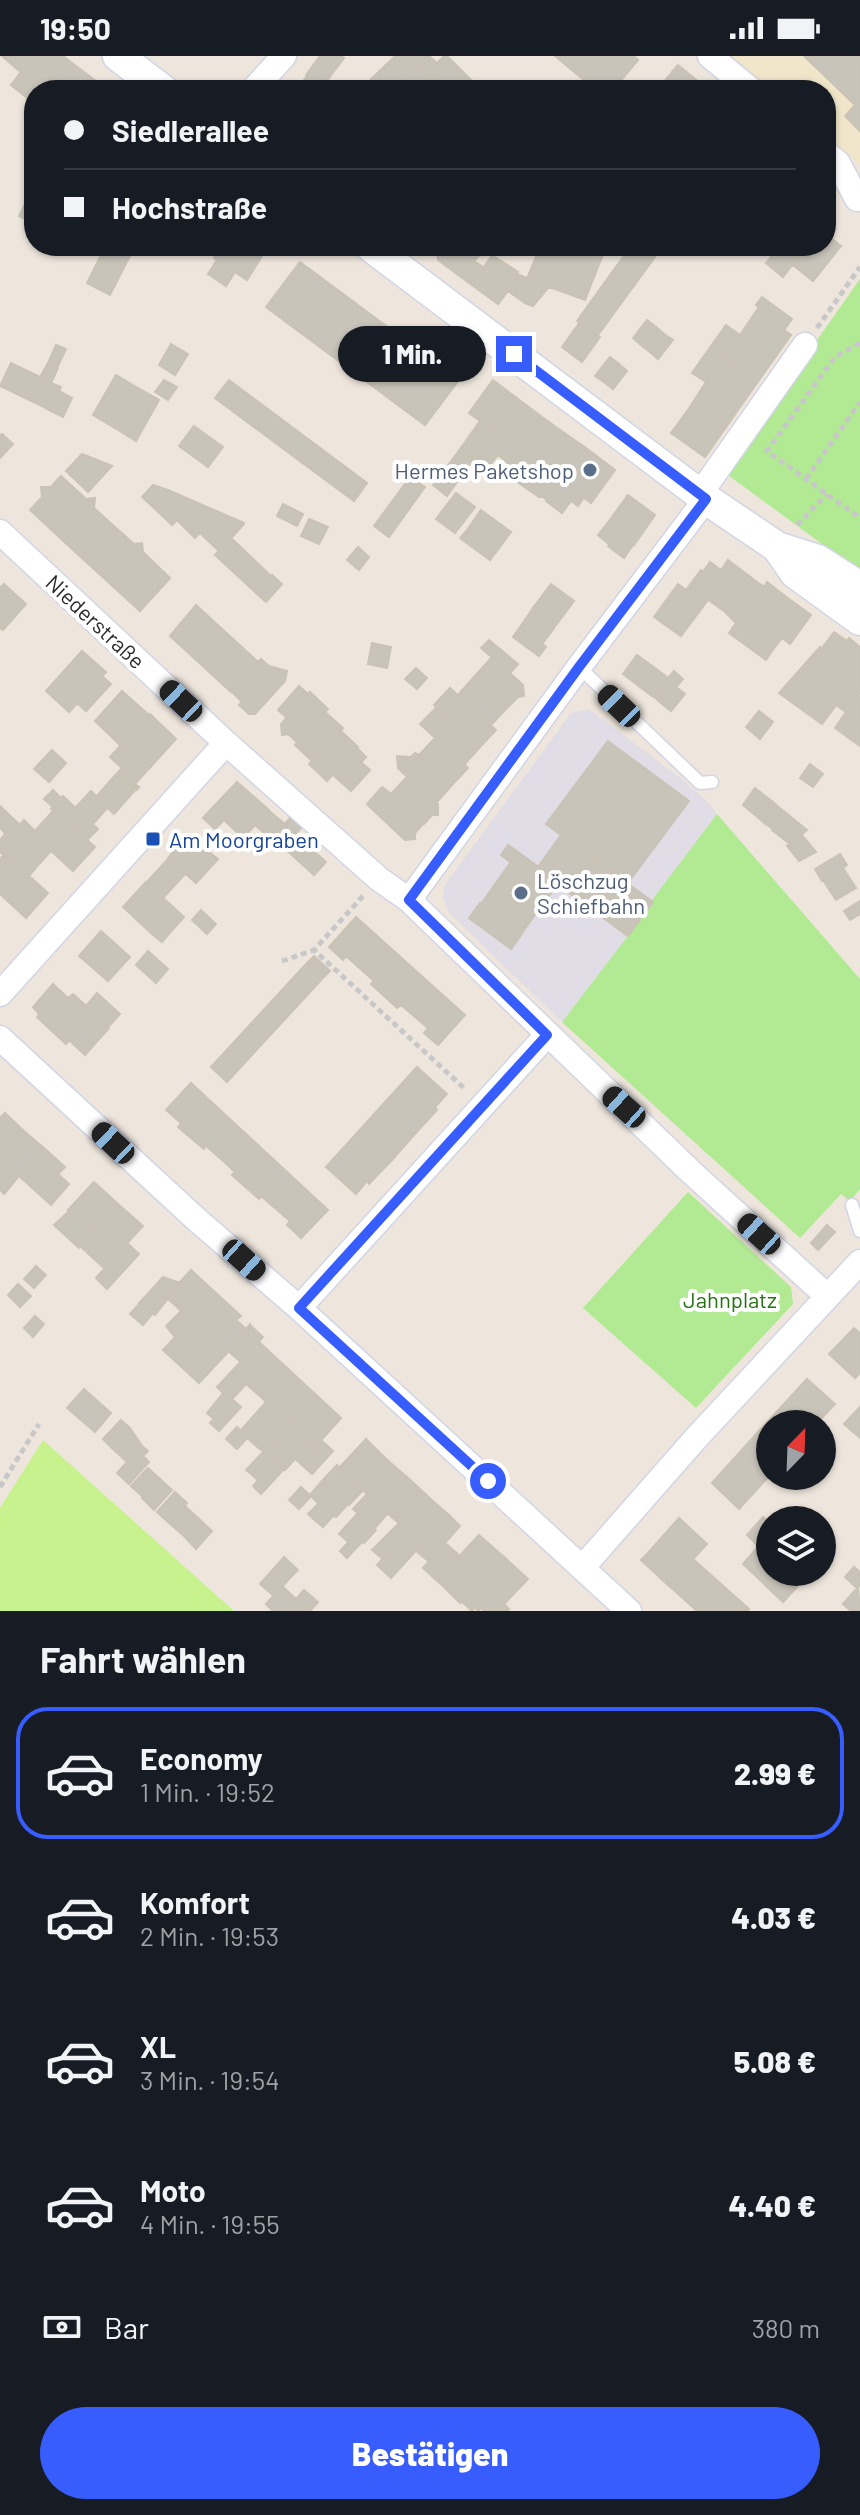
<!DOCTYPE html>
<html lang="de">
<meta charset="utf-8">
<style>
body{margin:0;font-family:Barlow,sans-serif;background:#242831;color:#f1f3f6;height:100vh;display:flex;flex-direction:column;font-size:30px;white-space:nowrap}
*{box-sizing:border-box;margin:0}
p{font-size:26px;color:#9ea1a6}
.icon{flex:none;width:44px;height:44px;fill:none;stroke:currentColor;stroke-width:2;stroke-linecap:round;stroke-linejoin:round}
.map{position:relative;height:1555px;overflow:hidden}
.sheet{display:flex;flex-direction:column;background:#171b24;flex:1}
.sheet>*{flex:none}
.top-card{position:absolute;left:24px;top:24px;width:812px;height:176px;border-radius:32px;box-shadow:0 2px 6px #0004;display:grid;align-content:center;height:176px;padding:0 40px;background:#171b24}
.needle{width:52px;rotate:23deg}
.fabs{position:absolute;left:756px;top:1354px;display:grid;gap:16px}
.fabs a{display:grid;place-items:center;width:80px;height:80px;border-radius:50%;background:#171b24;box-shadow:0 2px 6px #0004;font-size:40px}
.end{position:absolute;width:36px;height:36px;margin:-18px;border:10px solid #385dff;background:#fff;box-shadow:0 0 0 4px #fff}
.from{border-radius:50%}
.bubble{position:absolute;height:56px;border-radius:28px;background:#171b24;box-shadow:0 2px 6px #0004;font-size:26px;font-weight:800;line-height:56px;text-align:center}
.car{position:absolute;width:24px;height:48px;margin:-24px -12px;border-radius:10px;box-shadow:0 0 6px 2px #0007;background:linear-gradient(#222 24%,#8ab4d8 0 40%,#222 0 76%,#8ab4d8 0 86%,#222 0)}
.top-card b{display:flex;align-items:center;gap:28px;height:76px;font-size:30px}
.top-card b+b{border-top:2px solid #363941}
.top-card i{width:20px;height:20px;background:#f1f3f6}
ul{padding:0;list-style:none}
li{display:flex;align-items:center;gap:24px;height:132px;margin:0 16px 12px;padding:0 24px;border:4px solid transparent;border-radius:32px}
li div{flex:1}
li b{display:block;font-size:30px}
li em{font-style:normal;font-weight:800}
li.selected{border-color:#385dff}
li>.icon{width:72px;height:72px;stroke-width:1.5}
h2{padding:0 40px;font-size:36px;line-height:96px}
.pay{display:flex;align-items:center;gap:20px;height:88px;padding:0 40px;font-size:30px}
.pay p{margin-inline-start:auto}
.button{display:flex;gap:16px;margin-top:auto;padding:16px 40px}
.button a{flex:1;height:92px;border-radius:48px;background:#385dff;color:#fff;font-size:32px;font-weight:800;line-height:92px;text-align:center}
.status{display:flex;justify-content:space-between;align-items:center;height:56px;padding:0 40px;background:#171b24;direction:ltr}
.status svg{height:22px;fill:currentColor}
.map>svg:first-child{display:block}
</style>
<div class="status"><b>19:50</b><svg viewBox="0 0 49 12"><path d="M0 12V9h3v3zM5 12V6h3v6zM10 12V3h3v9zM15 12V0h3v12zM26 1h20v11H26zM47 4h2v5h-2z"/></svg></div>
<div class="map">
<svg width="860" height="1555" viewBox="0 0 860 1555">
<rect width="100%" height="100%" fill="#eee6dc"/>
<path fill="#e0dde6" d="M589 653 679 721 706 744 717 758 652 844 654 846 562 966 449 857 443 841 444 830 571 657Z"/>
<path fill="#f1e5ca" d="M730 0H860V108L826 80V34H771Z"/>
<path fill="#b1ea93" d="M860 223V516L724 416Z
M717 758 860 923V1133L850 1145 841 1138 800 1182 562 966 654 846 652 844Z
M688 1136 791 1231 793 1248 696 1352 583 1252Z"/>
<path fill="#c7f28e" d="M43 1384 234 1555H0V1452Z"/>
<path fill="#c9c4ba" stroke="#cac3b5" stroke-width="2" d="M2 0H27L17 13Z
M27 0H63L72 7 52 34H45L17 13Z
M320 0H341L344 2 322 31 306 19Z
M395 0H429L437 7 428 16 418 7 391 34H360Z
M444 0H447L481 34H446L428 16Z
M555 0H634L638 4 613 34H596Z
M804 0H860V75L845 60 855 49Z
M72 7 104 31 101 34H52Z
M418 7 443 31 440 34H391Z
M678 9 700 27 694 34H657Z
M21 16 41 31 39 34H34V40L31 45 11 29Z
M307 20 317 27 311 34H296Z
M28 142 34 144V167L19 160Z
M826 178 841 190 813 225 793 209 796 204 779 190H826Z
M105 190H127L115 215 97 207Z
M127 190H135L110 239 87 227 97 207 115 215Z
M222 190H249L262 200 247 224 214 202Z
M249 190H270L262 200Z
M443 190H486L478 197 481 198 474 205 485 212 472 229 438 204 437 196Z
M540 190H596L605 193 585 244 527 223Z
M631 190H663L598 279 577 265Z
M779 191 796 204 783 221 766 207Z
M492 199 518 216 505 233 508 235 498 248 472 229Z
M217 204 235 216 226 230 208 218Z
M300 206 459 324 425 369 266 251Z
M517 218 549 231 533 250 525 247 505 233Z
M762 241 792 263 784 274 757 254 759 251 756 249Z
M757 254 791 279 774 303 740 279Z
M647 264 656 271 641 289 633 282Z
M580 266 600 281 582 306 562 291Z
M726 269 740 279 723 303 709 293Z
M656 271 664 278 650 296 641 289Z
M664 278 673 284 658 303 650 296Z
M740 279 774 303 757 327 723 303Z
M171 288 188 298 175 319 159 309Z
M56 289 66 293 57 312 48 307Z
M709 293 723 303 706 326 692 317Z
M610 301 619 308 604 326 595 320Z
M723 303 757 327 740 351 706 326Z
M11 307 40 321 29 344 0 330Z
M48 307 58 312 51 327 40 321Z
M619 308 627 315 613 333 604 326Z
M116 319 138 332 115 372 93 359Z
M40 321 51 327 40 349 29 344Z
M164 324 177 331 168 344 155 336Z
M229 324 367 427 354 445 215 342Z
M493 324 518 343 494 375 469 357Z
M706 326 740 351 724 374 690 351Z
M51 327 61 331 49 354 40 349Z
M138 332 159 344 136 385 115 372Z
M59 335 72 342 63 361 49 354Z
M518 343 542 361 518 393 493 376Z
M690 351 724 374 705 401 671 377Z
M542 361 553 369 519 415 508 407Z
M480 365 494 375 472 405 458 396Z
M553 369 586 392 551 438 519 415Z
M194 370 223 391 208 411 179 390Z
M493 376 518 393 508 407 498 399 490 409 477 399Z
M2 378 13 388 0 402V380Z
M586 392 615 414 591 447 561 425Z
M458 396 472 405 447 440 433 429Z
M82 398 112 410 88 436 66 415Z
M477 399 490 409 485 415 472 405Z
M508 407 551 438 547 444 543 441H539L510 421 504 413Z
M61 420 86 443 95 442 94 452 115 471 84 504 30 454 42 441 41 431H51Z
M410 421 425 431 389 481 374 470Z
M561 425 584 441 578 450 571 445 562 457 546 445Z
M153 429 168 434 153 451 142 441Z
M168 434 244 467V468L219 495 200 477 195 482 177 464 172 469 153 451Z
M456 437 475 451 455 477 436 463Z
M628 439 655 459 634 489 606 469Z
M283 448 303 458 297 470 277 460Z
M481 454 511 476 496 496 467 474Z
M309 463 328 471 319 488 301 480Z
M606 469 618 478 610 489 598 479Z
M115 471 134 488 142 487 143 496 170 522 140 555 84 504Z
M467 474 496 496 490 504 460 482Z
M618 478 633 489 624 502 608 490Z
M231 482 271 520 256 537 215 499Z
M358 491 369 501 359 514 347 504Z
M728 504 753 523 725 556 689 530 701 514 703 516 710 506 721 514Z
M272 519 282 528 266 546 256 537Z
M753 523 764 531 767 526 785 540 747 590 729 577 736 567 725 556Z
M4 528 26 548 3 574 0 572V532Z
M551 528 574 545 556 569 533 552Z
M678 528 686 534 689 530 708 544 681 580 654 561Z
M785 540 811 559 790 588 782 582 771 596 752 582Z
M196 549 258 606 231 636 170 580Z
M533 552 556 569 549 579 527 561Z
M527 561 549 579 542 588 520 571Z
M520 571 546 591 539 600 513 581Z
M834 576 847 585 849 582 860 591V637L846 656 836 649 834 652 808 633 811 630 800 622Z
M752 582 771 596 766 604 747 590Z
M489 584 518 608 510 617 481 592Z
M372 587 391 591 387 612 368 608Z
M820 591 822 593 800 622 811 630 808 633 834 652 822 668 779 637Z
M82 595 106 616 69 656 46 635Z
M637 599 667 621 652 640 623 618Z
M492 601 523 629 524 640 518 641 507 652 474 621Z
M261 603 269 610 287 615 285 625 255 658H249L239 649 242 646 231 635Z
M416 612 427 622 417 633 405 623Z
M674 615 683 623 662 648 653 640Z
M102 620 111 628 86 655 77 647Z
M474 621 507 652 491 669 458 639Z
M299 630 308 638 287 662 278 654Z
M676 631 685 638 671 655 662 648Z
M450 632 462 643 446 661 434 649Z
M122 635 149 659 121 690 95 665Z
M310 636 328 653 297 686 288 678 282 679 281 668Z
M858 640 860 642V666L846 656Z
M462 643 496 674 480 691 446 661Z
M437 651 446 661 431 678 420 668Z
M759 655 773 666 760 683 746 671Z
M325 656 343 672 312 705 295 689Z
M846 656 860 666V690L835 672Z
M150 658 176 683 135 728 139 731 137 734 121 718 136 703 121 690Z
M446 661 480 691 464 709 431 678Z
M340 674 358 691 327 725 309 708Z
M435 682 468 712 452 729 419 699Z
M608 685 689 745 627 828 546 768Z
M121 689 136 703 123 717 120 714 122 712 110 701Z
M357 692 366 701 342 727 333 719Z
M52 694 66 707 49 726 34 713Z
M415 697 419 699 403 717 398 712 397 700 411 701Z
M419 699 452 729 436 747 403 717Z
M361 706 370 714 351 735 342 727Z
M810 708 823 718 813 731 800 722Z
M120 714 125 721 118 730 111 724Z
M407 721 438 748V759H432L424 768 391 738Z
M124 723 136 733 114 758 96 741 111 724 118 730Z
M237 726 269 754 243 782 224 764 227 761 215 749Z
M382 731 391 738 375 756 367 748Z
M755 732 773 746 760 763 743 749Z
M53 734 61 742 53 751 44 743Z
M91 735 108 751 93 768 76 751Z
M391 738 423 768 415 777V783L405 784 375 756Z
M63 740 88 764 78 775 51 753Z
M773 746 776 749 764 767 760 763Z
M215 749 227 761 215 773 203 762Z
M776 749 786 757 773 773 764 767Z
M0 750 20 769 9 781 0 772Z
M268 754 285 768 271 783 255 769Z
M53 755 71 771 59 783 42 767Z
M786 757 807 774 790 788 772 774Z
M290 762 301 772 281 793 271 784Z
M24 764 35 775 32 778 41 785 29 799 9 781Z
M88 764 98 773 87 784 78 775Z
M42 767 50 775 41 785 32 778Z
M72 770 95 791 73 815 50 794Z
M50 775 59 783 50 794 41 785Z
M6 777 39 808 29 820 0 796V784Z
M295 778 326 806 314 819 283 791Z
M801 778 816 796 799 805 787 790Z
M188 779 218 803 196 827 168 802Z
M561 779 593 802 569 835 538 811Z
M41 785 51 795 39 808 29 799Z
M508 789 518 796 510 806 501 799Z
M518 796 559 826 521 878 481 848Z
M5 798 48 837 26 862 0 838V803Z
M840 798 847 809 822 825 815 813Z
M593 802 653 846 628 880 568 836Z
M168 803 185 818 174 830 157 815Z
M843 812 856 832 836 844 823 824Z
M157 815 174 830 163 842 146 827Z
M146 826 184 861 174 872 165 864 152 878 123 851Z
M860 845V858L850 864 844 855Z
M480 847 522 878 511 893 469 862Z
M201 854 216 868 207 878 192 864Z
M356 861 465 959 438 989 424 977 428 972 401 949 397 952 371 928 374 925 346 900 343 904 329 891Z
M165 864 174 872 162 886 152 878Z
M101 875 130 901 108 925 79 900Z
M148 895 168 913 156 927 136 909Z
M314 900 330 915 323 922 307 907Z
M307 907 323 922 227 1026 211 1011Z
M53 928 68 942 73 938 94 957 66 988 37 961 39 958 33 951Z
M97 937 120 958 108 971 86 950Z
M94 958 109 972 85 999 69 984Z
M417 1011 447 1038 435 1051 437 1054 414 1079 412 1077 390 1100 393 1103 369 1128 367 1125 356 1138 326 1111Z
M191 1027 245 1077 221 1103 206 1090 204 1093 178 1071 181 1067 166 1054Z
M5 1057 24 1075 0 1102V1062Z
M24 1075 44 1092 19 1120 0 1102Z
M245 1077 328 1154 301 1182 287 1169 290 1165 261 1140 259 1143 232 1119 235 1116 221 1103Z
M412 1077 414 1079 393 1103 390 1100Z
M44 1092 65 1111 39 1138 19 1120Z
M0 1103 19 1120 4 1138 0 1134Z
M58 1118 69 1128 51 1149 39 1138Z
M94 1126 118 1148 93 1176 68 1154Z
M118 1148 143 1170 117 1198 93 1176Z
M69 1155 93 1176 79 1192 54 1169Z
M827 1169 835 1176 818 1194 811 1187Z
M93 1176 117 1198 104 1212 80 1190Z
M127 1187 139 1198 107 1233 96 1222Z
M36 1210 46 1219 34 1232 24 1223Z
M191 1214 216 1237 190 1263 166 1241Z
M163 1221 180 1227 155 1259 149 1254 164 1238 155 1230Z
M18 1228 31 1240 20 1251 8 1239Z
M155 1230 164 1238 149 1254 139 1247Z
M216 1237 241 1260 236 1264 246 1273 250 1268 251 1270 227 1297 190 1263Z
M140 1247 153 1257 143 1269 130 1258Z
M181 1255 191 1264 175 1281 166 1270Z
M35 1260 44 1268 33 1281 24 1272Z
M191 1264 227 1297 199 1327 163 1294Z
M251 1270 263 1281 241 1306 228 1295Z
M854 1272 860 1277V1317L855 1322 829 1298Z
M259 1286 273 1299 246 1328 232 1315Z
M273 1299 286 1311 260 1340 246 1328Z
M286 1311 300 1324 273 1353 260 1340Z
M232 1315 246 1328 214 1363 207 1357 223 1337 217 1331Z
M807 1323 835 1348 816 1368H770V1385L759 1375Z
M300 1324 313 1336 287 1365 273 1353Z
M84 1333 111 1357 95 1376 67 1352Z
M313 1336 327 1349 300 1378 287 1365Z
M232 1343 241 1351 230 1363 221 1355Z
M266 1346 273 1353 248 1381 241 1374Z
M327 1349 341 1362 315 1391 300 1378Z
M860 1351V1382L844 1368Z
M273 1353 287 1365 261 1394 247 1382Z
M221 1355 230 1363 219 1375 210 1367Z
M121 1364 130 1372 112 1392 103 1383Z
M287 1365 293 1371 266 1397 262 1393Z
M237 1371 248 1381 237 1393 226 1383Z
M293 1371 300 1378 287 1393 279 1385Z
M130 1372 142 1390 127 1406 112 1392Z
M759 1375 770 1385V1419L739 1453 712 1427Z
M300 1378 307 1384 294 1398 287 1393Z
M366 1383 380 1397 354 1426 339 1412Z
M278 1384 287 1393 275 1405 266 1397Z
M307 1384 319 1393 303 1410 292 1400Z
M321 1384 333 1395 312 1418 303 1410 319 1393 316 1390Z
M142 1390 148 1395 143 1400 149 1406 129 1428 117 1417Z
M287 1393 294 1398 292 1400 295 1403 285 1414 275 1405Z
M264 1395 275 1405 258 1424 246 1414Z
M380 1397 393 1409 367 1438 354 1426Z
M275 1405 284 1413 261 1438 253 1430Z
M337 1409 354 1426 340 1441 321 1426Z
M393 1409 407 1421 380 1451 367 1438Z
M148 1412 160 1423 143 1441 131 1430Z
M407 1421 421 1434 394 1463 380 1451Z
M160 1423 172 1434 154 1454 142 1442Z
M321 1426 330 1435 318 1447 310 1439Z
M354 1426 363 1434 349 1449 340 1441Z
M301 1431 311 1440 299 1453 289 1444Z
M331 1433 340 1441 328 1454 320 1446Z
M421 1434 434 1446 408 1475 394 1463Z
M175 1436 187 1447 169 1467 157 1456Z
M367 1438 380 1451 367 1465 353 1453Z
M340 1441 348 1448 336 1461 328 1454Z
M320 1446 328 1454 317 1466 308 1458Z
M434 1446 449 1459 422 1488 408 1475Z
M185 1450 198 1462 183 1479 169 1467Z
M380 1451 388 1457 375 1472 367 1465Z
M328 1454 334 1459 323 1471 317 1466Z
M358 1457 367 1465 355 1479 346 1470Z
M449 1459 460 1470 445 1487 433 1476Z
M763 1461 770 1468V1483L761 1493 747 1479Z
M198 1462 212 1475 196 1493 183 1479Z
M679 1462 707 1488 693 1503 749 1553 748 1555H697L668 1529 674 1523 647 1498Z
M367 1465 376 1474 364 1487 355 1479Z
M399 1467 408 1475 383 1503 372 1494Z
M346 1470 355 1479 348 1486 339 1478Z
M408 1475 422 1488 391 1522 377 1509Z
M433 1476 445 1487 428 1505 416 1495Z
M355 1479 362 1486 347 1502 340 1495Z
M479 1479 503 1500 478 1527 454 1506Z
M445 1487 457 1497 434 1522 423 1512Z
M757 1492 770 1504V1516H783L798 1530 783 1546 743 1508Z
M457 1497 459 1500 454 1506 460 1511 443 1530 434 1522Z
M647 1498 674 1523 668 1529 641 1504Z
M503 1500 528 1523 504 1548 509 1553 507 1555H484L481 1552 478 1555 476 1552 489 1537 478 1527Z
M284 1501 298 1514 290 1522 277 1509Z
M277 1509 290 1522 274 1540 260 1528Z
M460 1511 478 1527 460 1547 443 1530Z
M854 1511 860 1516V1529L857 1532 845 1521Z
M478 1527 489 1537 472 1555 461 1545Z
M282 1530 296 1543 285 1555H273L266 1548Z
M858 1531 860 1555H851L843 1548Z
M304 1534 318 1546 310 1555 296 1543Z
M296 1543 309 1555H285Z"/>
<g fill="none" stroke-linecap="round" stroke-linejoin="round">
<g stroke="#d1d5e5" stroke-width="15">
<path id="service" d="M579 611 700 727 712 726
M852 1149 860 1175"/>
</g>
<g stroke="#d1d5e5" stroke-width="27">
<path id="minor" d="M710 0 751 34
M253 34 284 0
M826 97 838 107 857 143
M0 476 226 687 379 823 409 844 691 1116 827 1240
M409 844 579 611 706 443 707 428 805 289
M0 938 226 687
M0 982 196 1163 299 1252 629 1555
M299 1252 547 979
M582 1512 697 1381 860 1206"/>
</g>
<g stroke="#d1d5e5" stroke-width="33">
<path id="tertiary" d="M118 0 163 34
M370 190 706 443 777 491 818 504 860 531
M777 491 795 517 860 564"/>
</g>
<path stroke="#c8c8c8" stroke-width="5" stroke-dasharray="6 4" stroke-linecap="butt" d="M817 272 860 211
M860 287 835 301 767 395 860 462
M806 423 860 346
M797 469 827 438
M363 840 314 894 465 1033
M282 905 314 894
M0 1431 39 1368"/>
<use href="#service" stroke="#fff" stroke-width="12"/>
<use href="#minor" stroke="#fff" stroke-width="24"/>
<use href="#tertiary" stroke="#fff" stroke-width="30"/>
</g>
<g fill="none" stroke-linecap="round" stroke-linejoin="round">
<path stroke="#385dff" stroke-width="10" d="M488 1425 299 1252 547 979 409 844 579 611 706 443 514 298"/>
</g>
<g fill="#5c6f8a" stroke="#fff" stroke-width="3">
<circle cx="590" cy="414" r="8"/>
<circle cx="521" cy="837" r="8"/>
</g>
<rect fill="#1a4fb4" stroke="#fff" stroke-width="3" x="145" y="775" width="16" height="16" rx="4"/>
<g text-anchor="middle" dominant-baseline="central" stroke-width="8" stroke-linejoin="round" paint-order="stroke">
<g font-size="22" fill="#4e5e75" stroke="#fff" text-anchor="end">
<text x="574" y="414">Hermes Paketshop</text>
<text x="537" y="824" text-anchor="start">Löschzug<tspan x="537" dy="25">Schiefbahn</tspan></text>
</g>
<g font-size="22" fill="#2b2b2b" stroke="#fff">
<text transform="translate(96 565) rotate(43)">Niederstraße</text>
</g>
<g font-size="22" fill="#164399" stroke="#fff" text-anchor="start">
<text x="169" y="783">Am Moorgraben</text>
</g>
<g font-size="22" fill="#267013" stroke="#fff">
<text x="730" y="1243">Jahnplatz</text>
</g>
</g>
</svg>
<div class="fabs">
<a><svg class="needle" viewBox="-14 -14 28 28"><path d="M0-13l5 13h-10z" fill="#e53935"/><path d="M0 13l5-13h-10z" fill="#9ea1a6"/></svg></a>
<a><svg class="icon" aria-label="layers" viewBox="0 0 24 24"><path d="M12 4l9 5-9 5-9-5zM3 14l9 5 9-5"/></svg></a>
</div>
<i class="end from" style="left:488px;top:1425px"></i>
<i class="end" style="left:514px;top:298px"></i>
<div class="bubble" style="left:338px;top:270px;width:148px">1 Min.</div>
<i class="car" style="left:181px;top:645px;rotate:313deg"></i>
<i class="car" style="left:619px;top:650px;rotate:314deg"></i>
<i class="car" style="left:624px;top:1051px;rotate:312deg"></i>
<i class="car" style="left:113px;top:1087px;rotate:313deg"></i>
<i class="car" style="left:759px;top:1178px;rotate:312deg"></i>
<i class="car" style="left:244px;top:1204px;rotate:132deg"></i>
<div class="top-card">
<b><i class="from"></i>Siedlerallee</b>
<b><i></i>Hochstraße</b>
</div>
</div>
<section class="sheet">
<h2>Fahrt wählen</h2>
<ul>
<li class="selected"><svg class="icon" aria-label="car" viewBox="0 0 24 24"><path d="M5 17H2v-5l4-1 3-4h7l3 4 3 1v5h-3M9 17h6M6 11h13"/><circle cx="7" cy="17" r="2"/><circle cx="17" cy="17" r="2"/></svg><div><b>Economy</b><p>1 Min. · 19:52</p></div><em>2.99 €</em></li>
<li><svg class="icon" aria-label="car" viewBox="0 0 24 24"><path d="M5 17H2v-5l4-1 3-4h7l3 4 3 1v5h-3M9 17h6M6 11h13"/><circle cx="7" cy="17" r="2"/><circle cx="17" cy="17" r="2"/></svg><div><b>Komfort</b><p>2 Min. · 19:53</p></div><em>4.03 €</em></li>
<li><svg class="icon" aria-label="car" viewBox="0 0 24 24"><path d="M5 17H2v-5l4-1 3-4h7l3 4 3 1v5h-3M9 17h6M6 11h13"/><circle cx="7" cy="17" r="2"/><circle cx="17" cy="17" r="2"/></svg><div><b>XL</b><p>3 Min. · 19:54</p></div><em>5.08 €</em></li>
<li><svg class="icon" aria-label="car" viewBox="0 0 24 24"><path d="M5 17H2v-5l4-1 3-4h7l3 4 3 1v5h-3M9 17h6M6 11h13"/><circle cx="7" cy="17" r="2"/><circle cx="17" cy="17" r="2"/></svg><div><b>Moto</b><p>4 Min. · 19:55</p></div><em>4.40 €</em></li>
</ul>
<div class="pay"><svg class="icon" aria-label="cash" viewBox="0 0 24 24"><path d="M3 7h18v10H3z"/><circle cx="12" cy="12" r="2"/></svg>Bar<p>380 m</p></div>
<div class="button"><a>Bestätigen</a></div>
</section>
